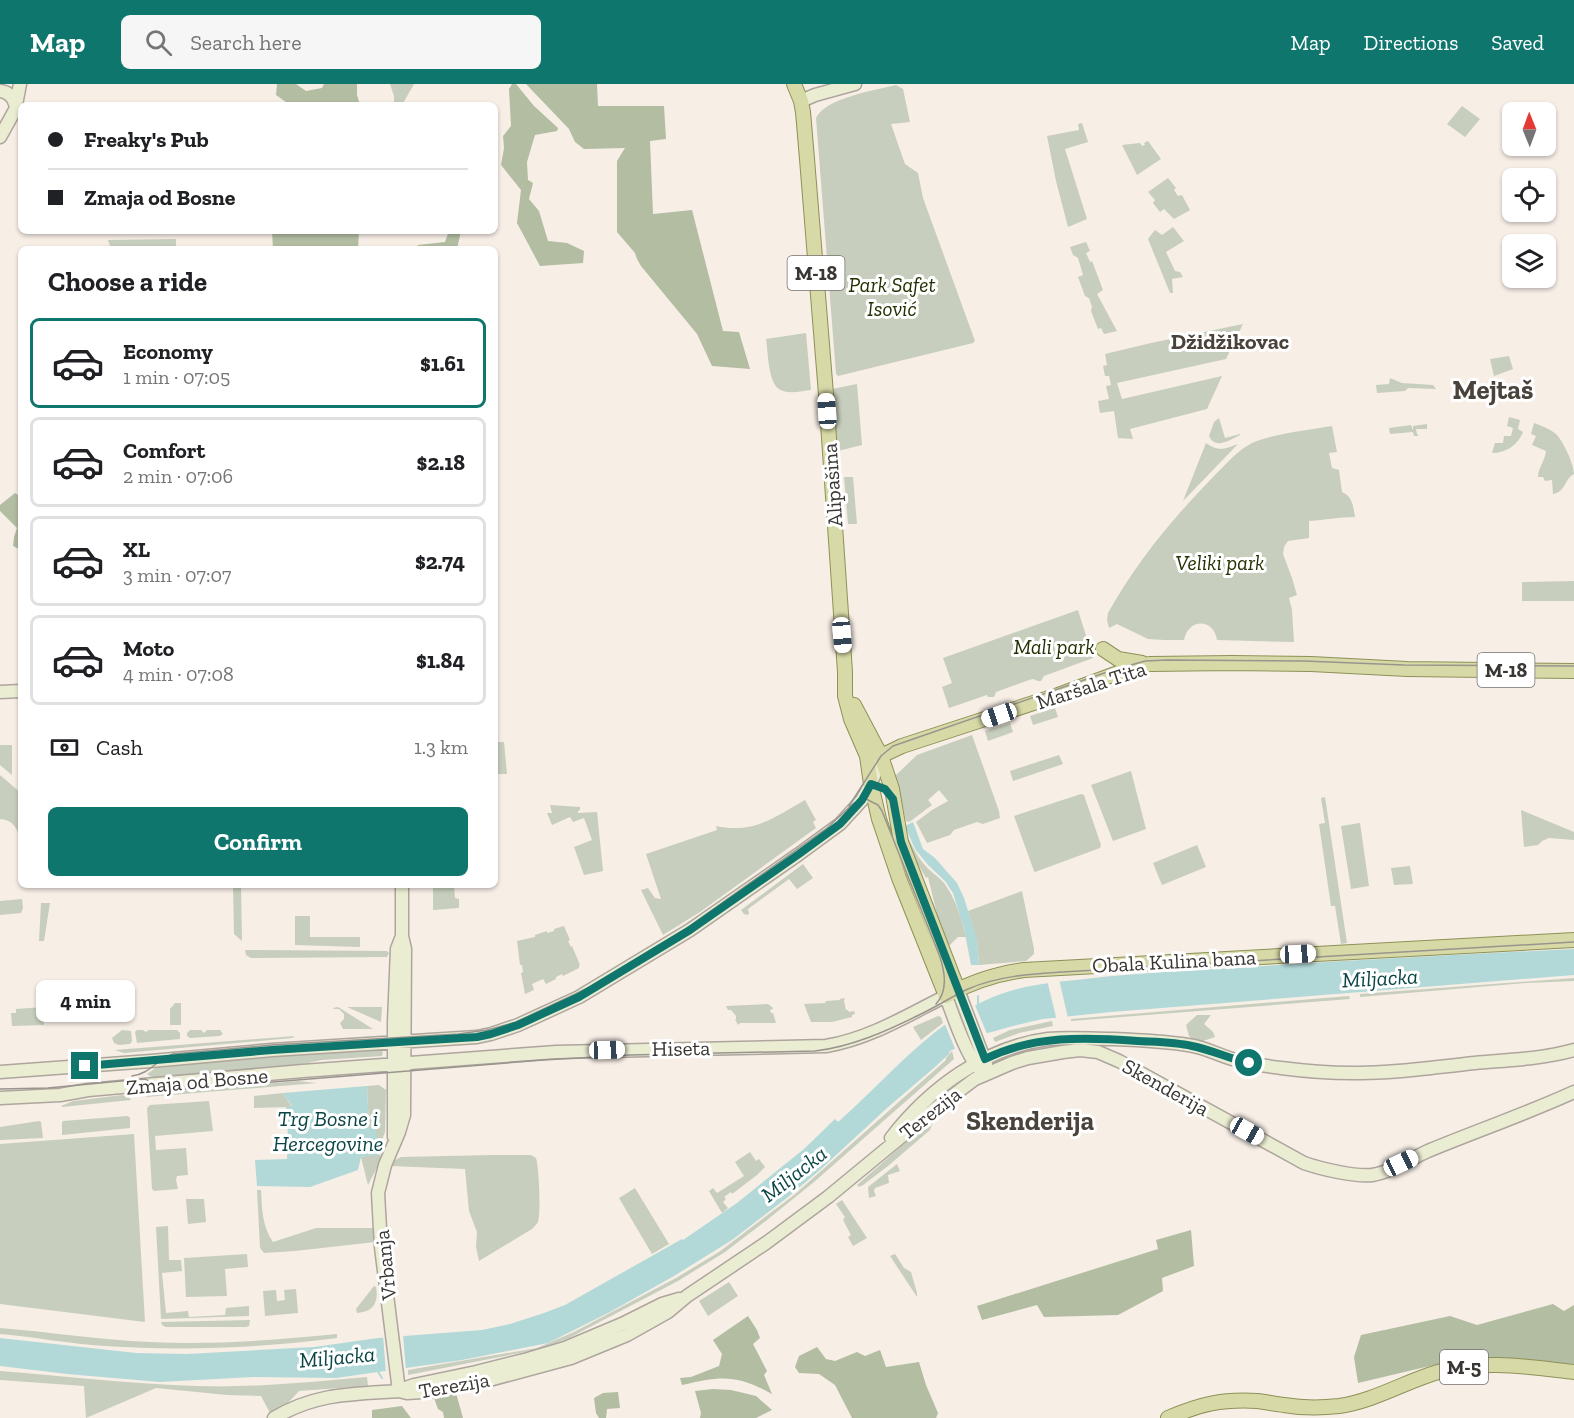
<!DOCTYPE html>
<meta charset="utf-8">
<style>
body{margin:0;font-family:"Zilla Slab",serif;background:#f6f6f6;color:#202124;height:100vh;display:flex;flex-direction:column;font-size:22px;white-space:nowrap}
*{box-sizing:border-box;margin:0}
p{font-size:20px;color:#757577}
.icon{flex:none;width:33px;height:33px;fill:none;stroke:currentColor;stroke-width:2;stroke-linecap:round;stroke-linejoin:round}
.map{position:relative;flex:1;overflow:hidden}
.panel{position:absolute;left:18px;top:162px;width:480px;height:642px;display:flex;flex-direction:column;background:#fff;border-radius:9px;box-shadow:0 2px 4px #0004}
.panel>*{flex:none}
.guide{position:absolute;left:18px;top:18px;width:480px;height:132px;border-radius:9px;box-shadow:0 2px 4px #0004;display:grid;align-content:center;height:132px;padding:0 30px;background:#fff}
.needle{width:39px;rotate:359deg}
.buttons{position:absolute;left:1502px;top:18px;display:grid;gap:12px}
.buttons a{display:grid;place-items:center;width:54px;height:54px;border-radius:9px;background:#fff;box-shadow:0 2px 4px #0004;font-size:30px}
.end{position:absolute;width:27px;height:27px;margin:-14px;border:8px solid #0f766e;background:#fff;box-shadow:0 0 0 3px #fff}
.from{border-radius:50%}
.bubble{position:absolute;height:42px;border-radius:9px;background:#fff;box-shadow:0 2px 4px #0004;font-size:20px;font-weight:800;line-height:42px;text-align:center}
.car{position:absolute;width:18px;height:36px;margin:-18px -9px;border-radius:8px;box-shadow:0 0 4px 2px #0007;background:linear-gradient(#fff 24%,#345 0 40%,#fff 0 76%,#345 0 86%,#fff 0)}
.guide b{display:flex;align-items:center;gap:21px;height:57px;font-size:22px}
.guide b+b{border-top:2px solid #e0e0e0}
.guide i{width:15px;height:15px;background:#202124}
ul{padding:0;list-style:none}
li{display:flex;align-items:center;gap:18px;height:90px;margin:0 12px 9px;padding:0 18px;border:3px solid #e0e0e0;border-radius:9px}
li div{flex:1}
li b{display:block;font-size:22px}
li em{font-style:normal;font-weight:800}
li.current{border-color:#0f766e}
li>.icon{width:54px;height:54px;stroke-width:1.5}
h2{padding:0 30px;font-size:27px;line-height:72px}
.pay{display:flex;align-items:center;gap:15px;height:66px;padding:0 30px;font-size:22px}
.pay p{margin-inline-start:auto}
.cta{display:flex;gap:12px;margin-top:auto;padding:12px 30px}
.cta a{flex:1;height:69px;border-radius:9px;background:#0f766e;color:#fff;font-size:24px;font-weight:800;line-height:69px;text-align:center}
header{display:flex;align-items:center;gap:36px;box-sizing:border-box;height:84px;padding:0 30px;background:#0f766e;color:#fff}
header strong{font-size:28px}
nav{display:flex;gap:33px;margin-inline-start:auto;font-size:21px}
.search{width:420px;height:54px;background:#f6f6f6;display:flex;align-items:center;gap:15px;box-sizing:border-box;padding:0 21px;border-radius:9px;color:#757577;font-size:22px}
.map>svg:first-child{display:block}
</style>
<header>
<strong>Map</strong>
<div class="search"><svg class="icon" aria-label="search" viewBox="0 0 24 24"><circle cx="10" cy="10" r="6"/><path d="M15 15l6 6"/></svg>Search here</div>
<nav><a>Map</a><a>Directions</a><a>Saved</a></nav>
</header>
<div class="map">
<svg width="1574" height="1334" viewBox="0 0 1574 1334">
<rect width="100%" height="100%" fill="#f7eee6"/>
<path fill="#c7cebd" d="M390 0H414L402 21H394V12Z
M896 1 903 5 910 38 891 40 905 80 918 89 923 114 975 257 973 259 838 292 836 290 816 34C825 14 876 6 896 1Z
M1462 22 1480 35 1465 53 1447 40Z
M1082 39 1088 58 1065 65 1087 135 1068 143 1056 97 1047 52 1079 46 1078 40Z
M1148 57 1161 75 1137 91 1122 61 1140 59 1142 62 1145 61 1144 59Z
M1168 94 1176 104 1174 106 1178 112 1182 111 1190 126 1174 135 1164 125 1160 128 1153 119 1155 116 1148 108Z
M1173 143 1184 157 1166 168 1175 187 1180 188 1183 193 1172 195 1173 209H1170L1148 155 1155 146 1162 151Z
M176 155V165H111L108 156Z
M1086 158 1090 167 1086 169 1090 178 1092 177 1103 206 1097 210 1117 247 1104 250 1101 244 1098 245 1091 227 1092 223 1089 214 1085 212 1078 193 1083 191 1078 174 1073 171 1070 163Z
M1243 240 1226 275 1117 299 1122 315 1222 292 1207 325 1130 345 1133 355 1118 354 1114 327 1100 329 1098 317 1109 315 1106 302 1111 301 1109 292H1105L1103 282 1107 281 1105 270 1151 259Z
M806 249 811 306C802 307 787 311 779 305 768 298 768 267 766 255Z
M1509 272 1513 285 1494 292 1490 275Z
M1390 294 1402 299 1433 301 1436 305 1408 304 1405 307 1377 309 1376 301 1389 300Z
M857 300 862 361 838 367 832 305Z
M1509 333 1520 336 1518 345 1523 348C1518 361 1506 369 1492 369L1495 359H1503L1504 352H1511L1513 344 1507 342Z
M1219 334 1225 354 1240 350V351C1230 356 1215 366 1209 352L1214 338Z
M1534 339C1542 342 1550 345 1556 350 1563 357 1574 380 1574 390 1564 395 1566 408 1553 410L1552 396 1545 397 1543 393H1538C1538 384 1545 377 1546 367L1532 361 1536 352 1531 350Z
M1427 340V345H1416L1417 350 1419 352H1414L1413 348 1390 350 1389 344 1411 341 1413 346V342Z
M1332 342 1337 368 1329 369 1332 384 1339 386 1342 408C1353 413 1353 422 1355 433 1339 433 1325 436 1309 437V454L1288 457 1284 463 1283 470 1292 494 1297 511 1289 514 1292 526 1294 558 1217 556C1214 534 1188 534 1184 556H1164L1148 555 1117 540 1109 544 1107 536 1108 529C1137 477 1173 434 1214 392 1226 380 1237 367 1252 359 1272 350 1309 346 1332 342Z
M1206 359C1219 368 1224 365 1238 360L1183 417Z
M844 393H853L857 440H848Z
M1574 497V517H1522V498Z
M1078 526 1093 574 1044 592 1041 597H1038L1033 595 1029 596 996 608 995 611 994 613H988L987 611 949 624 942 603 952 599 943 574Z
M1055 624 1058 633 1033 641 1030 632Z
M1010 639 1013 648 988 657 985 647Z
M972 651 999 727 1000 734 983 740 977 738 954 746 950 751 927 759 916 738 932 726 948 717 939 706 928 716 932 721 912 736 909 738 906 737 901 714 895 692 917 671Z
M495 658H504L507 690H495Z
M0 661H12V691L0 681Z
M1059 671 1063 680 1013 697 1010 687Z
M1131 687 1146 745 1113 757 1091 701Z
M0 691 21 709V749H18C15 740 10 736 0 735Z
M1081 710 1084 711 1101 761 1100 764 1035 788 1034 787 1014 732Z
M1325 713 1347 859 1341 860 1335 822H1331L1319 740 1325 739 1321 714Z
M805 716 816 736 813 738 816 744 700 828 663 851 641 806 648 804 655 814 661 815 646 770 717 746 716 742C754 750 773 734 805 716Z
M550 721 580 723V726L578 727V729L597 728 603 787 584 791 574 763 592 756 584 734 573 738 570 733 552 741 547 729H552Z
M1521 726 1574 748V756L1549 754 1542 757 1538 761 1524 763Z
M1360 739 1369 802 1351 805 1341 742Z
M908 754C913 763 917 772 923 779 929 787 938 792 944 799 956 815 961 834 966 853H958L950 861 948 860 937 830 928 793 926 794 914 774 907 755Z
M1197 761 1206 783 1162 801 1153 779Z
M803 780 813 794 797 805 789 795 748 825 749 829 748 831 744 830 741 826Z
M1410 782 1413 800 1394 801 1391 784Z
M233 801H241L242 857 234 850Z
M454 802 455 814 459 815V824L433 826V803Z
M1022 807 1034 865V870L1026 877 979 881 977 857 968 827Z
M22 815 23 824 21 829 0 831V817Z
M41 819H50L44 857H39Z
M295 832H310V853H360V863L295 861Z
M564 842 570 856 568 857 571 863 572 862 580 881 579 882V884L563 892 562 890 556 893V895L546 900 543 895 532 900 534 906 525 910 521 889 523 888 522 881H520L517 857 535 853V851L547 847V849L554 847V845Z
M245 866 387 867 389 869 387 873 251 874 246 871Z
M1574 894V897L1527 899 1360 913V910Z
M1349 912 1350 915 1071 937V935Z
M845 914 844 917 846 926H848L849 928 854 927 855 930 852 931V933L832 938H811L804 920 825 919 826 917 840 916V915Z
M175 919H181V941H170V925Z
M768 920 772 923 773 925 770 926 771 929H773L776 939H740L738 941 735 935H736V932L731 926H728L726 922Z
M43 923 44 941 12 942 11 929H16V925Z
M338 923 373 945H343L340 939 344 935V930L339 925H334L333 924Z
M347 923H382L381 938Z
M1197 931H1211L1204 940 1213 948 1215 953 1197 959 1189 952 1186 941Z
M938 932 941 933 943 939 921 956 913 943Z
M1052 937 1053 942 1019 949 995 958 993 954 1010 946Z
M122 946 131 947 132 957 130 960 119 961 114 959 112 954Z
M137 946H143L146 948 149 946H177L180 949V955L137 959 135 948Z
M190 946H201L204 949 207 946H220L223 950 220 952 190 954 187 952V949Z
M295 952 292 954 124 969 115 966Z
M379 965 383 968 382 972 322 976 297 981 153 994 147 990 157 983 201 977Z
M952 967 954 975 814 1098 767 1136 725 1168 678 1197 569 1254 540 1265 408 1291V1286L537 1264 574 1248 676 1194 719 1168 794 1111 946 976V974Z
M297 997 317 999 146 1013 148 1010Z
M379 1001 386 1006 385 1048 381 1059H377L369 1045 367 1002Z
M283 1009 292 1023 254 1024V1012Z
M122 1011 129 1013 131 1016 62 1023 61 1022 73 1017Z
M209 1017 213 1047 155 1052 156 1066 186 1064 188 1091 177 1092 176 1096 178 1105 154 1107 152 1105 147 1024 150 1021Z
M128 1032 130 1034V1044L62 1051V1039L63 1037Z
M39 1037 41 1038 43 1054 0 1056V1043Z
M930 1037 932 1040 930 1046 888 1082 863 1101 859 1103 857 1101Z
M134 1050 145 1238 0 1220V1060Z
M750 1068 756 1077 759 1075 765 1083 757 1091 732 1110 731 1108 724 1113 726 1115 723 1118 728 1124 722 1129 709 1107 713 1104 717 1109 744 1092 735 1078Z
M377 1070 382 1072 381 1076 368 1101 361 1073Z
M493 1071H531L536 1074C539 1083 541 1129 538 1138 536 1141 535 1142 532 1145L479 1177 476 1163 477 1148 469 1127 465 1085 390 1082 393 1077 401 1073Z
M897 1080 900 1087 888 1091 889 1099 875 1104 874 1107 876 1112 869 1114 868 1103Z
M635 1104 669 1160 652 1170 619 1114Z
M257 1106H261C262 1125 262 1142 273 1158L316 1144H373L375 1158 295 1167 264 1169 260 1164Z
M186 1115H204L206 1138 188 1140Z
M842 1116 867 1154 853 1162 848 1153 851 1151 843 1136 845 1133 836 1120Z
M168 1142 169 1176H181L182 1187 162 1189 166 1229 188 1227 189 1233 225 1231 226 1224 249 1222V1232L161 1235 156 1143Z
M247 1170 248 1183 225 1185 227 1212 186 1213 184 1174Z
M895 1170 904 1184 911 1188 917 1209V1213L890 1172Z
M729 1198 738 1212 708 1232 699 1217Z
M374 1202 376 1203C379 1219 373 1228 357 1229L356 1225Z
M296 1205 298 1229 265 1232 263 1207 276 1206 277 1217 285 1216 284 1206Z
M250 1236 249 1242 246 1243H166L162 1241 161 1238Z
M0 1244C50 1248 100 1256 150 1258 212 1261 275 1256 337 1250V1254C260 1264 182 1267 105 1262 70 1260 35 1253 0 1250Z
M0 1287C66 1292 131 1300 197 1302 253 1304 311 1298 367 1293L368 1302 299 1307 288 1319 270 1329 261 1312 227 1311 156 1304 86 1334 84 1302 0 1296Z"/>
<path fill="#b2bda2" d="M277 0H296L306 7 322 4 324 0H357V11L360 21H290L276 11Z
M512 0H516L534 22 558 44 557 47 535 51 527 78 528 96 533 99 529 115 539 127 548 157 567 159 584 167 583 179 540 182 517 139 521 106 501 81 504 64 503 52 511 42 509 5Z
M526 0H597L598 22H664L666 55 650 57 653 130 692 126 723 247 739 248 750 285 712 282 697 250 641 182 637 175 635 169 617 148V77L625 64 584 65 575 58 569 45Z
M272 147H359L358 165H273Z
M449 147H461L457 165H417L418 161 445 158Z
M15 409 21 413V466L13 462 14 453 17 444 0 427V421Z
M1191 1146 1194 1182 1162 1194 1163 1207 1118 1231 1044 1233 1037 1221 982 1236 977 1222 1158 1165 1156 1156Z
M1553 1220 1564 1227 1574 1221V1280L1451 1277 1358 1299 1354 1273 1361 1251 1450 1232 1477 1241Z
M748 1232 757 1246 760 1254 753 1260 767 1287 764 1291 772 1310C736 1290 721 1292 682 1301L680 1294 691 1293 719 1282 722 1270 713 1256Z
M817 1263 826 1275 835 1277 857 1268 865 1272 880 1266 886 1283 919 1278 926 1301 938 1329 936 1334H852L835 1301 819 1290 799 1289 795 1283 799 1272Z
M713 1305 731 1306 756 1312 772 1326 756 1334H700L701 1329 695 1307Z
M618 1308 620 1324 607 1325 606 1334H599L596 1329 594 1314 603 1309Z
M456 1309 463 1334H444L443 1328 438 1325 434 1314Z
M402 1322 411 1334H372V1326Z"/>
<path fill="#b2d9d8" d="M913 738 923 765 935 774 957 799 964 814 977 855 979 881H971L964 845 953 809 945 797 928 781 915 765 905 742Z
M1574 865V891L1111 928 1043 935 1013 942 988 949 950 967 949 970 935 983 887 1024 821 1085 788 1113 732 1156 674 1192 610 1228 548 1259 462 1276 336 1294 253 1293 160 1298 67 1290 0 1282V1254L136 1269 187 1270 314 1263 378 1254 482 1246 510 1240 544 1229 565 1221 682 1155 683 1156 737 1119 804 1065 835 1035 838 1038C885 997 927 944 984 917 1013 903 1044 899 1076 896 1117 891 1157 888 1198 886 1323 878 1449 871 1574 865Z
M367 1002 369 1044 376 1045 377 1058 381 1059V1070L361 1073 358 1086 310 1103 257 1102 255 1076 287 1075 288 1053 286 1023 292 1022 283 1009Z"/>
<path fill="#f7eee6" d="M1059 895 1068 934 1057 937 1047 896Z
M974 919 988 952 956 967 944 938 962 925Z
M403 1250 406 1287 386 1290 383 1251Z"/>
<g fill="none" stroke-linecap="round" stroke-linejoin="round">
<path stroke="#b2d9d8" stroke-width="2" d="M978 912V922
M377 1286 382 1294"/>
<g stroke="#aea59e" stroke-width="15">
<path id="secondary" d="M0 7C8 8 13 12 15 20
M801 17 815 11 855 0
M0 53 15 26 20 0
M0 608 21 607
M958 906 986 980
M0 988 151 977 272 966 477 953 491 950 518 941 579 913 690 846 799 770 840 740 862 716 871 700 881 672
M0 1014 60 1011 88 1006 303 987 556 968 826 962C869 955 908 931 946 912 952 929 970 983 985 990
M394 1053V938L397 865 402 852V801
M891 1054C929 1005 985 963 1048 955 1069 953 1091 955 1112 955 1137 956 1163 957 1188 961 1205 963 1220 972 1236 976 1250 980 1266 982 1281 984 1304 987 1329 989 1353 989 1393 990 1435 983 1475 979 1508 976 1542 975 1574 966
M400 1306 414 1301 476 1288 528 1275 565 1264 622 1240 662 1220 679 1215
M399 1307 381 1163 378 1109 385 1081 399 1048 404 1031 405 865 402 852
M274 1334C316 1309 352 1310 399 1307L407 1309 436 1307 478 1299 571 1274 627 1251 668 1228 687 1212 766 1159 828 1113 936 1024 975 995 1012 979 1028 974 1063 968 1080 966 1098 968 1119 977 1304 1079C1321 1085 1356 1093 1372 1091 1392 1088 1410 1075 1428 1067 1476 1047 1526 1030 1574 1008"/>
</g>
<g stroke="#8e9158" stroke-width="16">
<path id="primary" d="M794 0 801 17 803 28 807 75 826 310 845 588V612L851 635 867 672 871 700 879 735 899 794 946 912C971 898 996 890 1024 886L1574 856
M1103 565 1118 575 1142 579
M854 621 881 672 892 705 901 758 958 906
M881 672 902 662 1058 611 1134 583 1150 580 1232 579 1311 580 1407 585 1574 587
M1168 1334C1200 1320 1222 1315 1257 1317 1266 1318 1275 1320 1284 1321 1302 1324 1321 1324 1339 1322 1374 1317 1404 1298 1438 1288 1483 1275 1529 1283 1574 1288"/>
</g>
<use href="#secondary" stroke="#ebedd3" stroke-width="12"/>
<use href="#primary" stroke="#d7daa7" stroke-width="14"/>
<path stroke="#9a948f" stroke-width="1.5" d="M849 722 881 672 893 662 1110 587 1145 577 1167 576 1304 577 1404 581 1574 582
M132 992C150 990 157 975 173 970L272 961 458 950 487 946 516 938 592 902 684 846 827 744 854 719 866 715 878 721 882 727 940 873C945 889 948 907 936 920
M0 1005 48 1004 142 995C154 996 162 1005 174 1006L543 976 630 971 815 967C851 963 887 947 919 931 936 923 951 913 968 905 998 892 1030 890 1062 888L1574 858"/>
</g>
<g fill="none" stroke-linecap="round" stroke-linejoin="round">
<path stroke="#0f766e" stroke-width="8" d="M85 982 272 966 477 953 491 950 518 941 579 913 690 846 799 770 840 740 862 716 871 700 885 705 893 715 901 758 985 975C1033 951 1086 953 1138 957 1156 958 1175 958 1192 962 1212 966 1230 975 1249 979"/>
</g>
<g text-anchor="middle" dominant-baseline="central" stroke-width="6" stroke-linejoin="round" paint-order="stroke">
<g fill="#fff" stroke="#747270" stroke-width="1.5">
<rect x="787.5" y="172" width="57" height="34" rx="4.5"/>
<rect x="1477.5" y="569" width="57" height="34" rx="4.5"/>
<rect x="1440" y="1266" width="48" height="34" rx="4.5"/>
</g>
<g font-size="20" font-weight="bold" fill="#393633">
<text x="816" y="189">M-18</text>
<text x="1506" y="586">M-18</text>
<text x="1464" y="1283">M-5</text>
</g>
<g font-size="21" font-style="italic" fill="#223002" stroke="#fff">
<text x="892" y="200">Park Safet<tspan x="892" dy="24">Isović</tspan></text>
<text x="1220" y="478">Veliki park</text>
<text x="1054" y="562">Mali park</text>
</g>
<g font-size="21" fill="#393633" stroke="#fff">
<text transform="translate(832 401) rotate(-94)">Alipašina</text>
<text transform="translate(1091 601) rotate(-18)">Maršala Tita</text>
<text transform="translate(1174 877) rotate(-3)">Obala Kulina bana</text>
<text transform="translate(681 964) rotate(-1)">Hiseta</text>
<text transform="translate(197 997) rotate(-5)">Zmaja od Bosne</text>
<text transform="translate(1166 1003) rotate(29)">Skenderija</text>
<text transform="translate(930 1029) rotate(-38)">Terezija</text>
<text transform="translate(385 1181) rotate(-96)">Vrbanja</text>
<text transform="translate(454 1301) rotate(-10)">Terezija</text>
</g>
<g font-size="22" font-weight="bold" fill="#4a433c" stroke="#fff">
<text x="1230" y="257">Džidžikovac</text>
</g>
<g font-size="22" font-style="italic" fill="#0b4546" stroke="#fff">
<text transform="translate(1380 894) rotate(-3)">Miljacka</text>
<text x="328" y="1034">Trg Bosne i<tspan x="328" dy="25">Hercegovine</tspan></text>
<text transform="translate(794 1090) rotate(-38)">Miljacka</text>
<text transform="translate(337 1273) rotate(-5)">Miljacka</text>
</g>
<g font-size="27" font-weight="bold" fill="#4a433c" stroke="#fff">
<text x="1493" y="306">Mejtaš</text>
<text x="1030" y="1037">Skenderija</text>
</g>
</g>
</svg>
<div class="buttons">
<a><svg class="needle" viewBox="-14 -14 28 28"><path d="M0-13l5 13h-10z" fill="#e53935"/><path d="M0 13l5-13h-10z" fill="#757577"/></svg></a>
<a><svg class="icon" aria-label="locate" viewBox="0 0 24 24"><circle cx="12" cy="12" r="6"/><path d="M12 2v4M12 18v4M2 12h4M18 12h4"/></svg></a>
<a><svg class="icon" aria-label="layers" viewBox="0 0 24 24"><path d="M12 4l9 5-9 5-9-5zM3 14l9 5 9-5"/></svg></a>
</div>
<i class="end from" style="left:1249px;top:979px"></i>
<i class="end" style="left:85px;top:982px"></i>
<div class="bubble" style="left:36px;top:896px;width:99px">4 min</div>
<i class="car" style="left:827px;top:327px;rotate:356deg"></i>
<i class="car" style="left:842px;top:551px;rotate:175deg"></i>
<i class="car" style="left:999px;top:631px;rotate:251deg"></i>
<i class="car" style="left:1298px;top:870px;rotate:87deg"></i>
<i class="car" style="left:607px;top:966px;rotate:88deg"></i>
<i class="car" style="left:1247px;top:1047px;rotate:119deg"></i>
<i class="car" style="left:1401px;top:1079px;rotate:65deg"></i>
<div class="guide">
<b><i class="from"></i>Freaky's Pub</b>
<b><i></i>Zmaja od Bosne</b>
</div>
<section class="panel">
<h2>Choose a ride</h2>
<ul>
<li class="current"><svg class="icon" aria-label="car" viewBox="0 0 24 24"><path d="M5 17H2v-5l4-1 3-4h7l3 4 3 1v5h-3M9 17h6M6 11h13"/><circle cx="7" cy="17" r="2"/><circle cx="17" cy="17" r="2"/></svg><div><b>Economy</b><p>1 min · 07:05</p></div><em>$1.61</em></li>
<li><svg class="icon" aria-label="car" viewBox="0 0 24 24"><path d="M5 17H2v-5l4-1 3-4h7l3 4 3 1v5h-3M9 17h6M6 11h13"/><circle cx="7" cy="17" r="2"/><circle cx="17" cy="17" r="2"/></svg><div><b>Comfort</b><p>2 min · 07:06</p></div><em>$2.18</em></li>
<li><svg class="icon" aria-label="car" viewBox="0 0 24 24"><path d="M5 17H2v-5l4-1 3-4h7l3 4 3 1v5h-3M9 17h6M6 11h13"/><circle cx="7" cy="17" r="2"/><circle cx="17" cy="17" r="2"/></svg><div><b>XL</b><p>3 min · 07:07</p></div><em>$2.74</em></li>
<li><svg class="icon" aria-label="car" viewBox="0 0 24 24"><path d="M5 17H2v-5l4-1 3-4h7l3 4 3 1v5h-3M9 17h6M6 11h13"/><circle cx="7" cy="17" r="2"/><circle cx="17" cy="17" r="2"/></svg><div><b>Moto</b><p>4 min · 07:08</p></div><em>$1.84</em></li>
</ul>
<div class="pay"><svg class="icon" aria-label="cash" viewBox="0 0 24 24"><path d="M3 7h18v10H3z"/><circle cx="12" cy="12" r="2"/></svg>Cash<p>1.3 km</p></div>
<div class="cta"><a>Confirm</a></div>
</section>
</div>
